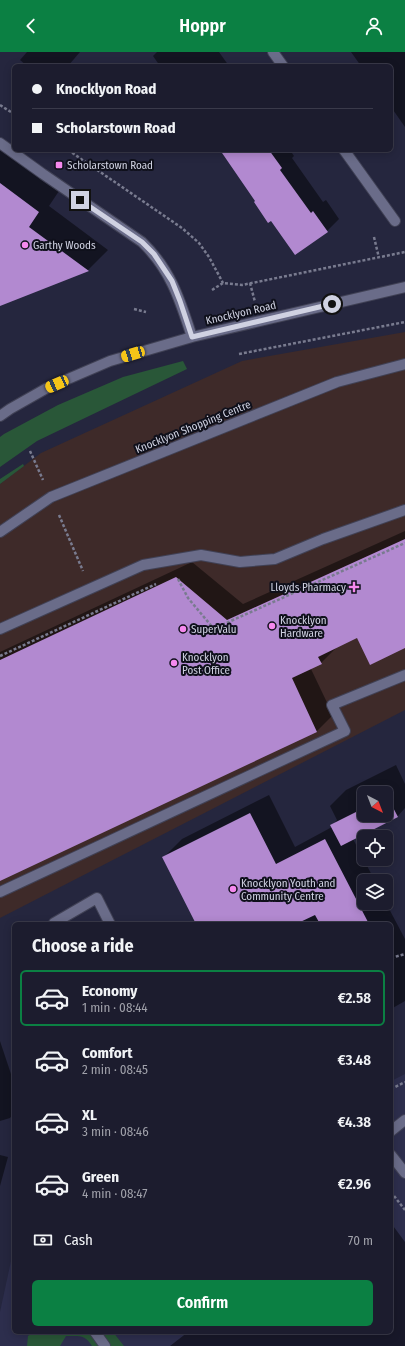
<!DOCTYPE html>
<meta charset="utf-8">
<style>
body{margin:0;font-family:"Fira Sans Condensed",sans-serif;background:#252536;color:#f1f3f6;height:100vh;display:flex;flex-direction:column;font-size:15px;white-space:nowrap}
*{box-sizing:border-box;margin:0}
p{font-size:13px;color:#a0a1aa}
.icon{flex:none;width:22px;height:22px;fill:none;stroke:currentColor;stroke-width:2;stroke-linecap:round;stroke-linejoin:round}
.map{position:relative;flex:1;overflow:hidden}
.details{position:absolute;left:12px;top:870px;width:381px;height:412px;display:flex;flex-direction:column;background:#1c1c2e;border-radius:6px;box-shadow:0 2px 10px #0003,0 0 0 1px #3a3a4a}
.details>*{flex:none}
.top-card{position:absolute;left:12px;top:12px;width:381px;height:88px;border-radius:6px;box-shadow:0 2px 10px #0003,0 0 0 1px #3a3a4a;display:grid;align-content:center;height:88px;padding:0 20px;background:#1c1c2e}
.needle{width:26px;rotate:138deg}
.fabs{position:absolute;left:357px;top:734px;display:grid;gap:8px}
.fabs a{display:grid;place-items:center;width:36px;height:36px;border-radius:6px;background:#1c1c2e;box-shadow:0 2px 10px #0003,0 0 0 1px #3a3a4a;font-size:20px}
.end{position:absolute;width:18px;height:18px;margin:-9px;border:5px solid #d0d2e2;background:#111;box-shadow:0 0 0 2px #111}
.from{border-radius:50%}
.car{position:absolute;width:12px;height:24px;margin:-12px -6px;border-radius:5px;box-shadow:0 0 3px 1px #0007;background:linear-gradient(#f5c518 24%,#345 0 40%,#f5c518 0 76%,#345 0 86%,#f5c518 0)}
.top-card b{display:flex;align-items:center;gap:14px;height:38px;font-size:15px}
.top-card b+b{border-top:1px solid #3a3a4a}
.top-card i{width:10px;height:10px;background:#f1f3f6}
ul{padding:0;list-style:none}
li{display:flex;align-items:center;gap:12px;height:56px;margin:0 8px 6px;padding:0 12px;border:2px solid transparent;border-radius:6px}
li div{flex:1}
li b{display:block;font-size:15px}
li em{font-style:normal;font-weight:600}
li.selected{border-color:#0b8043}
li>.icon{width:36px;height:36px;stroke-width:1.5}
h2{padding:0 20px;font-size:18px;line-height:48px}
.pay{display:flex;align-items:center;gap:10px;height:44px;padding:0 20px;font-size:15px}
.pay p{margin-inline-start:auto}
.cta{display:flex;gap:8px;margin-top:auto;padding:8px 20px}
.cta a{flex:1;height:46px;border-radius:6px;background:#0b8043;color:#fff;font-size:16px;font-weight:600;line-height:46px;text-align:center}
header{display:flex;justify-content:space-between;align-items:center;height:52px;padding:0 20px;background:#0b8043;color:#fff;font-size:18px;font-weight:600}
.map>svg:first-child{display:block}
</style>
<header><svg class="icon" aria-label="back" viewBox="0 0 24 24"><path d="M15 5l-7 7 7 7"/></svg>Hoppr<svg class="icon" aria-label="person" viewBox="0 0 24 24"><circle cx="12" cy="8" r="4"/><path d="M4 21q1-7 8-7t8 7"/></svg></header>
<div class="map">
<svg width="405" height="1294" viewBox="0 0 405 1294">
<rect width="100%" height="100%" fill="#25263e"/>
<path fill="#3e2a29" d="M405 280V658L0 866V432L41 401 242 309Z"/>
<path fill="#2d2e4d" d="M405 1022V1294H0V1260L14 1195V1280H391V1029Z"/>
<path fill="#295738" d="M183 309 187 317 37 389 0 415V385L4 382 58 353 123 325Z
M23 412 24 414 0 432V427Z
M34 1280H113L124 1294H92C85 1282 79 1284 66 1284L60 1294H27L28 1284Z"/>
<path fill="#0007" fill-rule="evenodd" d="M27 0H80L68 14H27L20 8Z
M157 0H219L229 14H160L153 4Z
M351 0H405V75L391 55V14H361Z
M0 96 59 139 49 154 108 198 88 218 0 253Z
M223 98H290L294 104 292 106 323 150 326 148 339 167 327 179 256 149Z
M405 479V595L358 585 337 595 321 611 311 617 333 663 317 679 0 827V600L192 510 243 552Z
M396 713 405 732V756L397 765 353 787 375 829H364V851H386L405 887V949L391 957V872H197L164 805 182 787 269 743 295 795 332 775V774L337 768 330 754 346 738ZM364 741H386V763H364Z
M0 989 14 1031V1061L10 1066 0 1069Z
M0 1103 8 1105 0 1134Z
M391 1171 405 1190V1294H170L188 1280H391Z"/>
<path fill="#b289d0" d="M220 98H269L282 116 280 118 311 161 313 159 328 180 295 203 271 169 268 171 254 150 255 149Z
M0 131 39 160 29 175 89 219 0 254Z
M405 487V596L370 613 357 586 318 605 322 612 292 626 317 680 0 829V608L176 525 227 568Z
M386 744H387L398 765 341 794 330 773 364 756V763H386Z
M250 761 276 812 325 787 369 872H320L315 863 296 872H196L162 805Z"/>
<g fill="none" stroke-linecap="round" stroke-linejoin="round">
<g stroke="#404155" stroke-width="12">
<path id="lane" d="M0 480 51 445 337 330 405 312
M0 577 143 513 201 503 240 510 275 507 323 487 405 458
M0 840 345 679 332 653 405 623
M55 872 54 871 97 846 110 872
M391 1079 405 1068
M391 1103 405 1121
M95 1280 105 1294"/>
</g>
<g stroke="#404155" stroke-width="12">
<path id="street" d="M273 0 283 14
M344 98 395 169"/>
</g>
<g stroke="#404155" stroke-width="12">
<path id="secondary" d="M0 91 43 122 142 190C171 218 180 248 192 285
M0 364 10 357 47 336 110 309 192 285 405 235"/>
</g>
<path stroke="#797b8f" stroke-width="2.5" stroke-dasharray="3 2" stroke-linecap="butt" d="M0 53 14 62
M68 98 182 176 199 191 209 205 223 231
M374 185 379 206
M250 231 255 250
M212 238 223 231 242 233 405 200
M134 257 146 260
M239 302 405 270
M30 399 43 428
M59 463 83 519
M178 527 188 546 214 577
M204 581 405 491
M0 604 156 532
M391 906 405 902
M391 1037 405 1030
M391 1140 405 1158"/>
<use href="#lane" stroke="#6a6c89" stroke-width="10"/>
<use href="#street" stroke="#6a6c89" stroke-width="10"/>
<use href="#secondary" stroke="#6a6c89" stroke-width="10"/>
</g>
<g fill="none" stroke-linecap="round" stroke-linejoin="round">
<path stroke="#d0d2e2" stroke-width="5" d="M80 148 142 190 154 202 172 229 180 249 192 285 332 252"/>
</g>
<g fill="#f589ee" stroke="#0f101b" stroke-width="1.5">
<rect x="55" y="109" width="8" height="8" rx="2"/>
<circle cx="25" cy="193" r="4"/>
<path d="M352 529h4v4h4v4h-4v4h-4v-4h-4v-4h4z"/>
<circle cx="272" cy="574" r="4"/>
<circle cx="183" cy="577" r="4"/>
<circle cx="174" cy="611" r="4"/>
<circle cx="233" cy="837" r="4"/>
</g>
<g text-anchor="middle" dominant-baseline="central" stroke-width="4" stroke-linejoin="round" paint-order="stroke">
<g font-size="11" fill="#d0d2e2" stroke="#0f101b" text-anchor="start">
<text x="67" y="113">Scholarstown Road</text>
<text x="33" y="193">Garthy Woods</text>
<text x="346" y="535" text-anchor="end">Lloyds Pharmacy</text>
<text x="280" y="568">Knocklyon<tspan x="280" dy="13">Hardware</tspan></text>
<text x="191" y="577">SuperValu</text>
<text x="182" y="605">Knocklyon<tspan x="182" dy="13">Post Office</tspan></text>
<text x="241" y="831">Knocklyon Youth and<tspan x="241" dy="13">Community Centre</tspan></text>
</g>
<g font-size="11" fill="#d0d2e2" stroke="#0f101b">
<text transform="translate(241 261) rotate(-13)">Knocklyon Road</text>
<text transform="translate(193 375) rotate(-22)">Knocklyon Shopping Centre</text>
</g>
</g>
</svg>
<div class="fabs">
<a><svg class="needle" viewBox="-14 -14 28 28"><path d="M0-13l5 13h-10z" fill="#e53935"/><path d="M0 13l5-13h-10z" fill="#a0a1aa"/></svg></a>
<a><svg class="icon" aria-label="locate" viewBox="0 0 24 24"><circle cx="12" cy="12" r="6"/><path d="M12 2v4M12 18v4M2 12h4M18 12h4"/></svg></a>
<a><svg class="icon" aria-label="layers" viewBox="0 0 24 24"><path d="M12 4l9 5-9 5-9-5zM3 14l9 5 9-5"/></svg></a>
</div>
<i class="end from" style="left:332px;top:252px"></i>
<i class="end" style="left:80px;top:148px"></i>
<i class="car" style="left:133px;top:302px;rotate:253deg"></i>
<i class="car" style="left:57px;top:332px;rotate:246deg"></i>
<div class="top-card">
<b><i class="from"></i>Knocklyon Road</b>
<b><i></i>Scholarstown Road</b>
</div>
<section class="details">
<h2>Choose a ride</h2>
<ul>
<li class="selected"><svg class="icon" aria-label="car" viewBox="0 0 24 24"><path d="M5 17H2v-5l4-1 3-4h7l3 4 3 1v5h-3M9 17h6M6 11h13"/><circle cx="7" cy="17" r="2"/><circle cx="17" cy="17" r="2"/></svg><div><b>Economy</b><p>1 min · 08:44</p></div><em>€2.58</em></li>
<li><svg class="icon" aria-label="car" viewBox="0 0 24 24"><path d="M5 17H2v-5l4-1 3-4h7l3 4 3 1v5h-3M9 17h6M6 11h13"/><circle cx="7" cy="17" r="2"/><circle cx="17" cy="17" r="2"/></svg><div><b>Comfort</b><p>2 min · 08:45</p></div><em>€3.48</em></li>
<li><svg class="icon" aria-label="car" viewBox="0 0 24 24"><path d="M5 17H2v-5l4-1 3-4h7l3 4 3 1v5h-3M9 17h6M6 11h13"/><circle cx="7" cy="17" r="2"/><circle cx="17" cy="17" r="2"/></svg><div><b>XL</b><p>3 min · 08:46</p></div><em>€4.38</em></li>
<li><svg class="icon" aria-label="car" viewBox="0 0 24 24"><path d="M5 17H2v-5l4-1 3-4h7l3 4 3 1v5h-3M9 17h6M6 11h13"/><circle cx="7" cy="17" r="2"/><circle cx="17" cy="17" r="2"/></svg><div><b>Green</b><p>4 min · 08:47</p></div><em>€2.96</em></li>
</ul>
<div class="pay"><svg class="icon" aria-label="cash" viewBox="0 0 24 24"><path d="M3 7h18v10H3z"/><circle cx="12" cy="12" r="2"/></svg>Cash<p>70 m</p></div>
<div class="cta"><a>Confirm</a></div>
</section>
</div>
